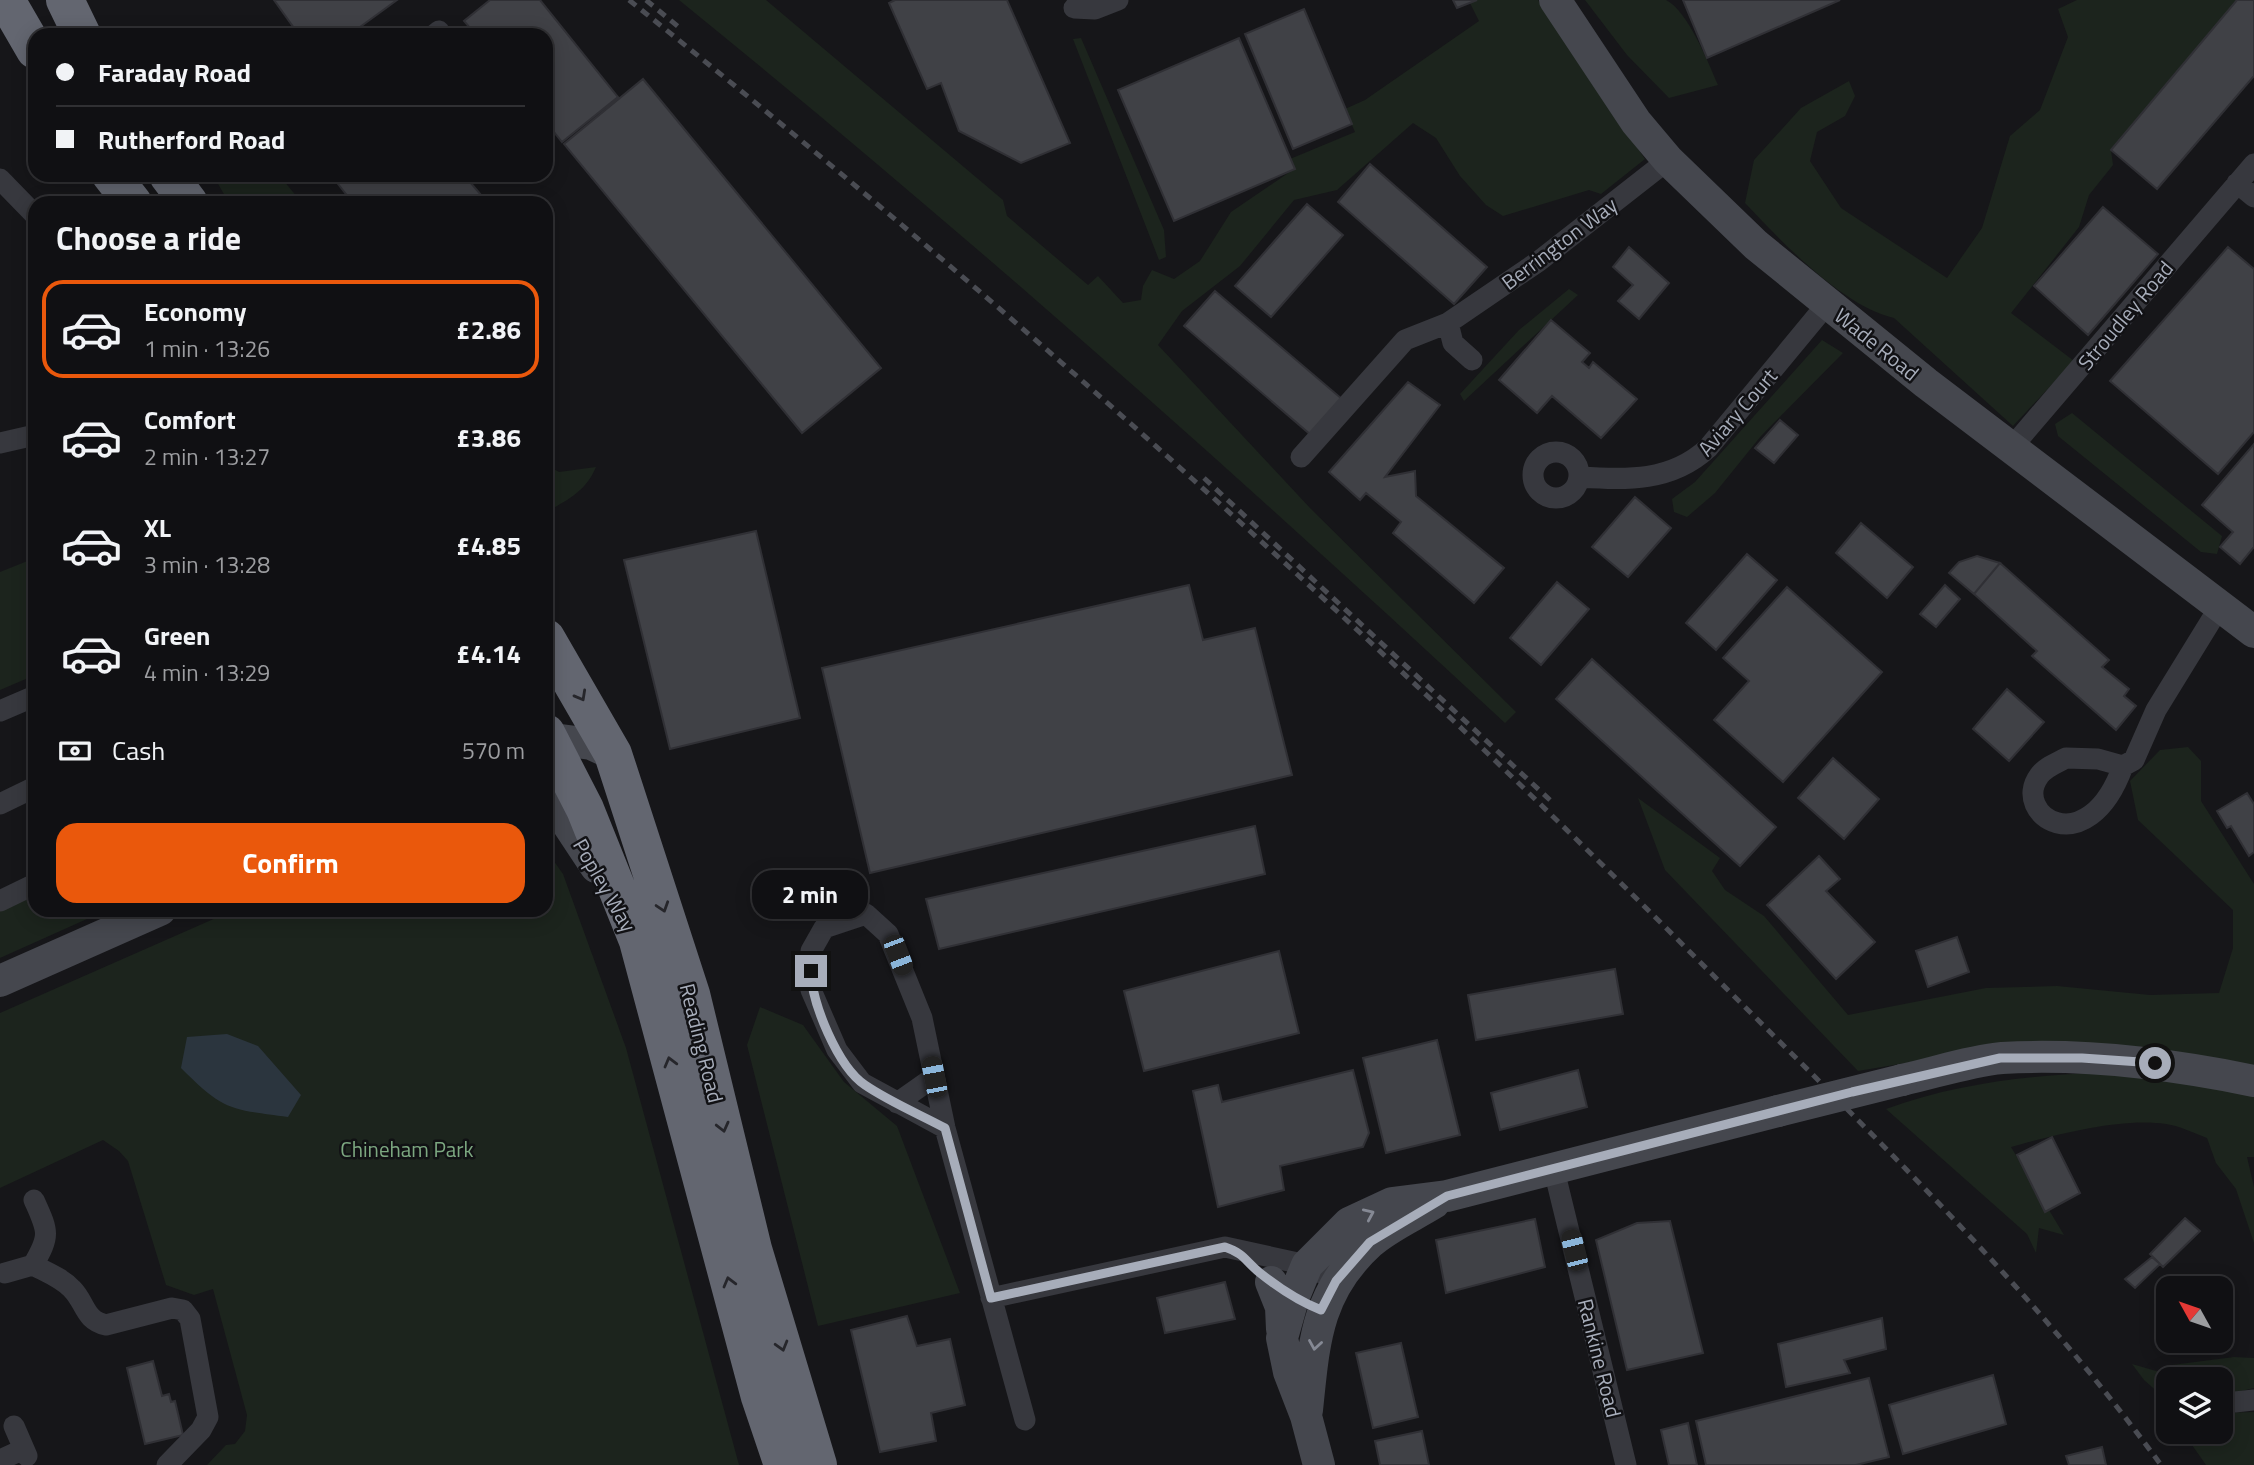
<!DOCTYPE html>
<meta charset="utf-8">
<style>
body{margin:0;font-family:"Titillium Web",sans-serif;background:#19191c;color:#f1f3f6;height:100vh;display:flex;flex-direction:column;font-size:26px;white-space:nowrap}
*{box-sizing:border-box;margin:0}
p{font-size:23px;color:#9c9da0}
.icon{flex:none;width:38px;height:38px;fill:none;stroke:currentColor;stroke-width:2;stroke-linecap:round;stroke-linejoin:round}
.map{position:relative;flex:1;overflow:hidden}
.panel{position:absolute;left:28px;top:196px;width:525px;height:721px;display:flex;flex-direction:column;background:#101013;border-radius:21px;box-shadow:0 4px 18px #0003,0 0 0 2px #303033}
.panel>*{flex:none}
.top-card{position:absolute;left:28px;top:28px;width:525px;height:154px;border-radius:21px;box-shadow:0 4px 18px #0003,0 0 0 2px #303033;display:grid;align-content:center;height:154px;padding:0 28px;background:#101013}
.needle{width:46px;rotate:310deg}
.fabs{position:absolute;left:2156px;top:1276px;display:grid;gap:14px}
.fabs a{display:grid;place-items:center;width:77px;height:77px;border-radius:14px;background:#101013;box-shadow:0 4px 18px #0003,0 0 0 2px #303033;font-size:35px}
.end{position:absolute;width:32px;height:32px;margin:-16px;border:9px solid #a7adba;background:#111;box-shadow:0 0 0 4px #111}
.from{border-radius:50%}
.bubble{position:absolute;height:49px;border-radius:21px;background:#101013;box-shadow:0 4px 18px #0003,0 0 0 2px #303033;font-size:23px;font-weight:700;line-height:49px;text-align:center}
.car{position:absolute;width:21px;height:42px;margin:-21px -10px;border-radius:9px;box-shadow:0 0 5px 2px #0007;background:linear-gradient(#222 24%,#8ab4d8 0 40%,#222 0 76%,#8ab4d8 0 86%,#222 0)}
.top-card b{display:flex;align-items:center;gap:24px;height:66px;font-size:26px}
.top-card b+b{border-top:2px solid #303033}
.top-card i{width:18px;height:18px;background:#f1f3f6}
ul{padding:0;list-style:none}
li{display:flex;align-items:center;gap:21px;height:98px;margin:0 14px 10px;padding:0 14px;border:4px solid transparent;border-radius:21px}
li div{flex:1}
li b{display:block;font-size:26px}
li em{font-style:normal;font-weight:700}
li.on{border-color:#ea580c}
li>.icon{width:63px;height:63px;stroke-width:1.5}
h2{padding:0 28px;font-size:32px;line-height:84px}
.pay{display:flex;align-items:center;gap:18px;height:77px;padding:0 28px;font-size:26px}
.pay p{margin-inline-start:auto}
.cta{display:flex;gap:14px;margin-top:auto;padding:14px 28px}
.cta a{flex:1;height:80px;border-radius:21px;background:#ea580c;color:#fff;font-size:28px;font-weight:700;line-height:80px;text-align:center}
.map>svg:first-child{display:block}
</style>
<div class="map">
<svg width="2254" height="1465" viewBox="0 0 2254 1465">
<rect width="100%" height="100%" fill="#161619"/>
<path fill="#1c241d" d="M679 0H766L1003 200 1007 216 1088 285 1098 276 1123 303 1141 300 1143 286 1152 270 1174 279 1200 261 1231 212 1294 169 1290 159 1355 132 1345 109 1365 100 1479 21 1470 3 1475 0H1538L1645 159 1601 194 1589 190 1503 216 1486 205 1460 176 1436 138 1413 123 1337 190 1294 200 1240 266 1182 311 1158 345 1310 508 1516 712 1505 723C1237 474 964 231 679 0Z
M1585 0H1666C1688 11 1708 62 1718 85L1669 98 1627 55Z
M2077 0H2237L2111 150 2113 165 2089 195 2079 227 2011 313 2074 361 2013 426 1894 318C1842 306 1782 242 1745 203L1754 160 1801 108 1849 81 1855 96 1845 116 1817 132 1810 161 1841 208 1947 278 1982 228 2010 136 2040 110 2068 37 2058 9Z
M1081 38 1164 230 1166 257 1159 260 1073 39Z
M213 175H279L302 203H229Z
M1569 289 1578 295 1464 401 1460 394 1519 330Z
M1822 340 1843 353 1761 436 1715 493 1687 517 1674 512 1672 499 1695 482Z
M2072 413 2222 536 2217 554 2201 552 2058 436 2055 424Z
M546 465 559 472 596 467C586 491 568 500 546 512Z
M35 558V675L0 690V572Z
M2188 747 2201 761V801L2254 884V1067L2140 1047 2037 1041 1858 1071 1665 870 1638 798 1720 858 1712 871 1725 890 1764 916 1848 1015 1986 988 2057 986 2150 995 2219 993 2233 948V910L2138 820 2130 781 2160 750Z
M546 850 563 874 626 1048 739 1465H207L226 1445 235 1444 245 1431 247 1415 213 1289 194 1295 166 1285 128 1161 119 1151 103 1140 0 1188V1013L234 910H546Z
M35 883V910H107L0 958V901Z
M760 1007 803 1025 844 1082 897 1126 960 1293 818 1326 747 1045Z
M2164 1070 2254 1088V1157H2247L2254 1187V1243L2236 1189 2216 1163 2207 1138C2194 1133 2180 1126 2166 1124 2122 1117 2054 1135 2011 1147L2064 1235 2039 1228 2036 1253 2027 1234 1886 1109C1976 1076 2069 1073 2164 1070Z
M2234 1357 2254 1358V1388L2221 1396V1379H2168V1401L2144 1380 2132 1364 2170 1375 2172 1365Z
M2254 1412V1465H2206L2183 1432H2221V1413Z"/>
<path fill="#2b353e" d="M227 1034 258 1046 301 1095 288 1117C229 1109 224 1111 181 1068L187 1037Z"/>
<path fill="#404146" stroke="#303035" stroke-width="2" d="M274 0H397L349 35H299Z
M490 0H540L618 97 562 142 546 122V35H476L464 21Z
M490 0H540L618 97 562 142 546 122V35H476L464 21Z
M895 0H1007L1070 143 1021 163 959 131 941 83 927 89 889 3Z
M1453 0H1477L1457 8Z
M1683 0H1840L1707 58Z
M2237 0H2254V76L2157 189 2111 150Z
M1304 9 1352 124 1293 149 1245 34Z
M1239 38 1295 169 1174 221 1118 90Z
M643 79 881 368 802 433 564 144Z
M1370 164 1487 267 1454 304 1338 202Z
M331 175H464L488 203H353Z
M331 175H464L488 203H353Z
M1307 204 1343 235 1271 317 1235 286Z
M2103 207 2158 254 2088 335 2034 286Z
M1629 247 1669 283 1639 319 1618 301 1633 285 1613 267Z
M2228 247 2254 269V432L2218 474 2110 381Z
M1215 291 1342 399 1311 435 1184 326Z
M1551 320 1590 353 1582 362 1589 368 1593 362 1637 399 1601 438 1552 396 1537 413 1499 380Z
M1408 382 1440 405 1385 477 1415 471 1416 496 1504 568 1474 603 1393 533 1401 522 1366 493 1360 500 1329 472Z
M1780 420 1798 435 1774 463 1755 448Z
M2254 444V547L2240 564 2220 547 2233 532 2202 505Z
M1635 497 1671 528 1628 577 1592 547Z
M1861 523 1913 567 1887 598 1836 553Z
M756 531 800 718 670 749 624 560Z
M1747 554 1777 580 1716 650 1686 623Z
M1977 556 2000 563 1974 594 1949 573 1959 562Z
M2000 563 2109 660 2102 667 2129 689 2124 696 2136 706 2116 730 2032 656 2037 651 1974 594Z
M1557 582 1589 609 1541 665 1510 638Z
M1189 585 1203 640 1255 628 1292 775 870 873 822 668Z
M1945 585 1960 599 1936 627 1920 614Z
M1787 587 1882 672 1783 782 1714 720 1749 681 1723 658Z
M1592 659 1776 827 1740 866 1556 699Z
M2007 689 2044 722 2009 761 1973 729Z
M1833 758 1879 799 1844 839 1798 798Z
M2247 793 2254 804V852L2249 856 2231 826 2227 828 2217 811Z
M1255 826 1265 874 939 949 926 899Z
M1819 856 1840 879 1826 891 1875 942 1836 979 1767 905Z
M1957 937 1969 972 1928 987 1916 951Z
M1279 951 1299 1033 1144 1071 1124 991Z
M1615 969 1623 1014 1476 1040 1468 995Z
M1437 1040 1460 1135 1386 1153 1363 1058Z
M1353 1070 1369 1133 1363 1147 1280 1166 1284 1190 1218 1207 1193 1091 1218 1085 1222 1102Z
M1578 1070 1587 1107 1500 1130 1491 1093Z
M2052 1137 2080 1193 2045 1212 2017 1155Z
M2185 1218 2200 1231 2163 1267 2150 1254Z
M1535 1219 1545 1267 1446 1293 1436 1240Z
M1670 1221 1703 1353 1627 1370 1596 1240 1637 1223Z
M2152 1257 2160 1264 2135 1288 2125 1279Z
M1225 1282 1235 1319 1165 1333 1157 1298Z
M907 1316 917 1346 950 1339 965 1405 931 1413 936 1441 880 1452 851 1330Z
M1882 1318 1886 1349 1844 1360 1850 1373 1786 1387 1778 1344Z
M1401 1343 1418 1417 1373 1428 1356 1353Z
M153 1361 162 1396 169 1394 171 1402 175 1401 183 1435 145 1444 127 1368Z
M1993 1375 2006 1424 1903 1454 1889 1405Z
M1869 1378 1889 1457 1856 1465H1706L1696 1421Z
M1688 1423 1697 1465H1669L1661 1430Z
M1422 1431 1429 1465H1380L1375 1441Z
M2102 1447 2106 1465H2069L2066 1456Z"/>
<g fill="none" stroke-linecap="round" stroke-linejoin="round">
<path stroke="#37383e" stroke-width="21" d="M1074 8 1095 9 1118 0
M434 35 439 31
M0 179 35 215
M2237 183 2254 197
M1448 323 1453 343 1472 360
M0 443 35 435
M2012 447 2254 164
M1533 475a23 23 0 1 1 46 0a23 23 0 1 1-46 0Z
M1301 457 1405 340 1448 323 1539 261 1668 160
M1580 477C1627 480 1671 482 1708 448L1827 304
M0 711 35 696
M2066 758 2098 759 2123 766C2087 866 2011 814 2039 776 2045 767 2057 763 2066 758Z
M2123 766 2134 760 2156 710 2220 606
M0 804 35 787
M0 901 35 884
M897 1103 934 1077
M945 1128 862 1083 837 1050 811 990V951L824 928 866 914 888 934 922 1018 945 1128 1025 1420
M1554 1170 1626 1465
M33 1265C46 1272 62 1278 72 1289 86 1303 84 1320 106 1325L172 1308 183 1310 190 1319 208 1417 201 1430 167 1465
M5 1273 33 1265C51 1235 48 1231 34 1200
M991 1298 1225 1247 1307 1265 1336 1281
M2235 1402 2254 1400
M14 1426 27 1456
M0 1460 24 1449"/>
<path stroke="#45474e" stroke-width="32" d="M1555 0 1636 122 1668 160 1756 245 1926 383 2254 632
M546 738 591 744 613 754
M546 797 555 805 596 867
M0 981 160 910
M1902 1080C1934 1073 1969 1061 2002 1058 2087 1053 2171 1064 2254 1081
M1271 1282 1281 1307 1282 1329
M1307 1410C1314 1343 1316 1292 1370 1243 1388 1227 1413 1216 1434 1203
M1319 1465 1306 1416 1289 1372 1282 1338 1293 1299 1307 1265 1349 1223 1392 1203 1447 1196 1778 1111"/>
<path stroke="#636670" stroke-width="38" d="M6 0 35 50
M65 0 82 35
M111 175 133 203
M168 175 189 203
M546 638 613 754 691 994 753 1249 818 1465
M546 733 585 809 638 941 760 1397 783 1465"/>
<path stroke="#4a4c53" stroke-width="5" stroke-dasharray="9 7" stroke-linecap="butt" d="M629 0C1003 300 1362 622 1700 962 1860 1123 2027 1281 2161 1465
M646 0 681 29
M1204 478 1550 800"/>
<path stroke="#45474e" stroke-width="32" d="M1778 1111 1902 1080"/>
</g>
<defs><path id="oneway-chevron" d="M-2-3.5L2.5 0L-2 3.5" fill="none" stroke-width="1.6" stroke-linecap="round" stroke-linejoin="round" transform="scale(1.75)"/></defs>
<g stroke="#26262b">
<use href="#oneway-chevron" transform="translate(581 696) rotate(61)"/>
<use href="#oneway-chevron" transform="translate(663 907) rotate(72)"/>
<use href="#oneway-chevron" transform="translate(670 1062) rotate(-105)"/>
<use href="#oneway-chevron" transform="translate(723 1127) rotate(76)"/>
<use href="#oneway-chevron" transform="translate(729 1282) rotate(-105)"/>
<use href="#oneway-chevron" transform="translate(782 1346) rotate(74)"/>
</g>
<g stroke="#858994">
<use href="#oneway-chevron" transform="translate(1369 1214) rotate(-24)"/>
<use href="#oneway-chevron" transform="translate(1315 1345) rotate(99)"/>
</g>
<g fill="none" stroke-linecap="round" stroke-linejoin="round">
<path stroke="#a7adba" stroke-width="9" d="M811 971C811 1002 838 1067 865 1085 890 1102 919 1114 945 1128L991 1298 1225 1247C1245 1254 1245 1261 1260 1273 1280 1289 1298 1301 1321 1310L1336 1281 1370 1242 1447 1196 1852 1092 2000 1058H2082L2155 1063"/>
</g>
<g text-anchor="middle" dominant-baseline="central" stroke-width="5" stroke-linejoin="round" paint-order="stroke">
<g font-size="21" fill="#a7adba" stroke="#111114">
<text transform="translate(1559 243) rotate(-37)">Berrington Way</text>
<text transform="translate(2125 315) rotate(-50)">Stroudley Road</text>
<text transform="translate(1877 344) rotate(39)">Wade Road</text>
<text transform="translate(1737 412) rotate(-49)">Aviary Court</text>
<text transform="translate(605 885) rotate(60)">Popley Way</text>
<text transform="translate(702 1043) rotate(76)">Reading Road</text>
<text transform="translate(1600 1358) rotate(76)">Rankine Road</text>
</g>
<g font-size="21" fill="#7ca780" stroke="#111114">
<text x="407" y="1149">Chineham Park</text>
</g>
</g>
</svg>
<div class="fabs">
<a><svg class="needle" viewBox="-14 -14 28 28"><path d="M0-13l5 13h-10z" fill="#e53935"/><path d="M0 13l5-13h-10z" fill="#9c9da0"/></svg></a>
<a><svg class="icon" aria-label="layers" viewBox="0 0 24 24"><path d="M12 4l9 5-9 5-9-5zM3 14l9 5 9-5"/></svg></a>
</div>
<i class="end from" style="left:2155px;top:1063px"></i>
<i class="end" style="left:811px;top:971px"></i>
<div class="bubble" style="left:752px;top:870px;width:116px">2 min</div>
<i class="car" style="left:898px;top:955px;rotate:159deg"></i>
<i class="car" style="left:934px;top:1077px;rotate:349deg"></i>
<i class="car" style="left:1574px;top:1250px;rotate:346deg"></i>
<div class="top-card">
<b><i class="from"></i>Faraday Road</b>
<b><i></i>Rutherford Road</b>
</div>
<section class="panel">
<h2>Choose a ride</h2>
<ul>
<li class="on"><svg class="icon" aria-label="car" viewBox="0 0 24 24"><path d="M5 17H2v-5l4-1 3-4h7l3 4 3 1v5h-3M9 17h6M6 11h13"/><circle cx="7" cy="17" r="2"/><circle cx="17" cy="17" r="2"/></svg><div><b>Economy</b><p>1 min · 13:26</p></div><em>£2.86</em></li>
<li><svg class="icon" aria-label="car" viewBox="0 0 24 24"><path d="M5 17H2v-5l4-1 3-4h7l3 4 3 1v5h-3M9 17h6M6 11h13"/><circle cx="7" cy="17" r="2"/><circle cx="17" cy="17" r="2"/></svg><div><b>Comfort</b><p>2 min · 13:27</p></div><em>£3.86</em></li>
<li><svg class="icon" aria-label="car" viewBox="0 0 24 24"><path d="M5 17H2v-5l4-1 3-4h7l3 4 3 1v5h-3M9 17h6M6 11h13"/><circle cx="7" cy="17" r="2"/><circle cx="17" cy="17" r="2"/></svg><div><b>XL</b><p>3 min · 13:28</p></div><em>£4.85</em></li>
<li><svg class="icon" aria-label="car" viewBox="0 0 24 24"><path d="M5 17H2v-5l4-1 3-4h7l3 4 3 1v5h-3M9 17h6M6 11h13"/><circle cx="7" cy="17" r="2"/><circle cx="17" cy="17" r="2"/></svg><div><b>Green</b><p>4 min · 13:29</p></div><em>£4.14</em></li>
</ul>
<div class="pay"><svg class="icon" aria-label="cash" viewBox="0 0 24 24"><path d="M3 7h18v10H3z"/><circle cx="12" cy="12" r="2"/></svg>Cash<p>570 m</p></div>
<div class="cta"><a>Confirm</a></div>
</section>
</div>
